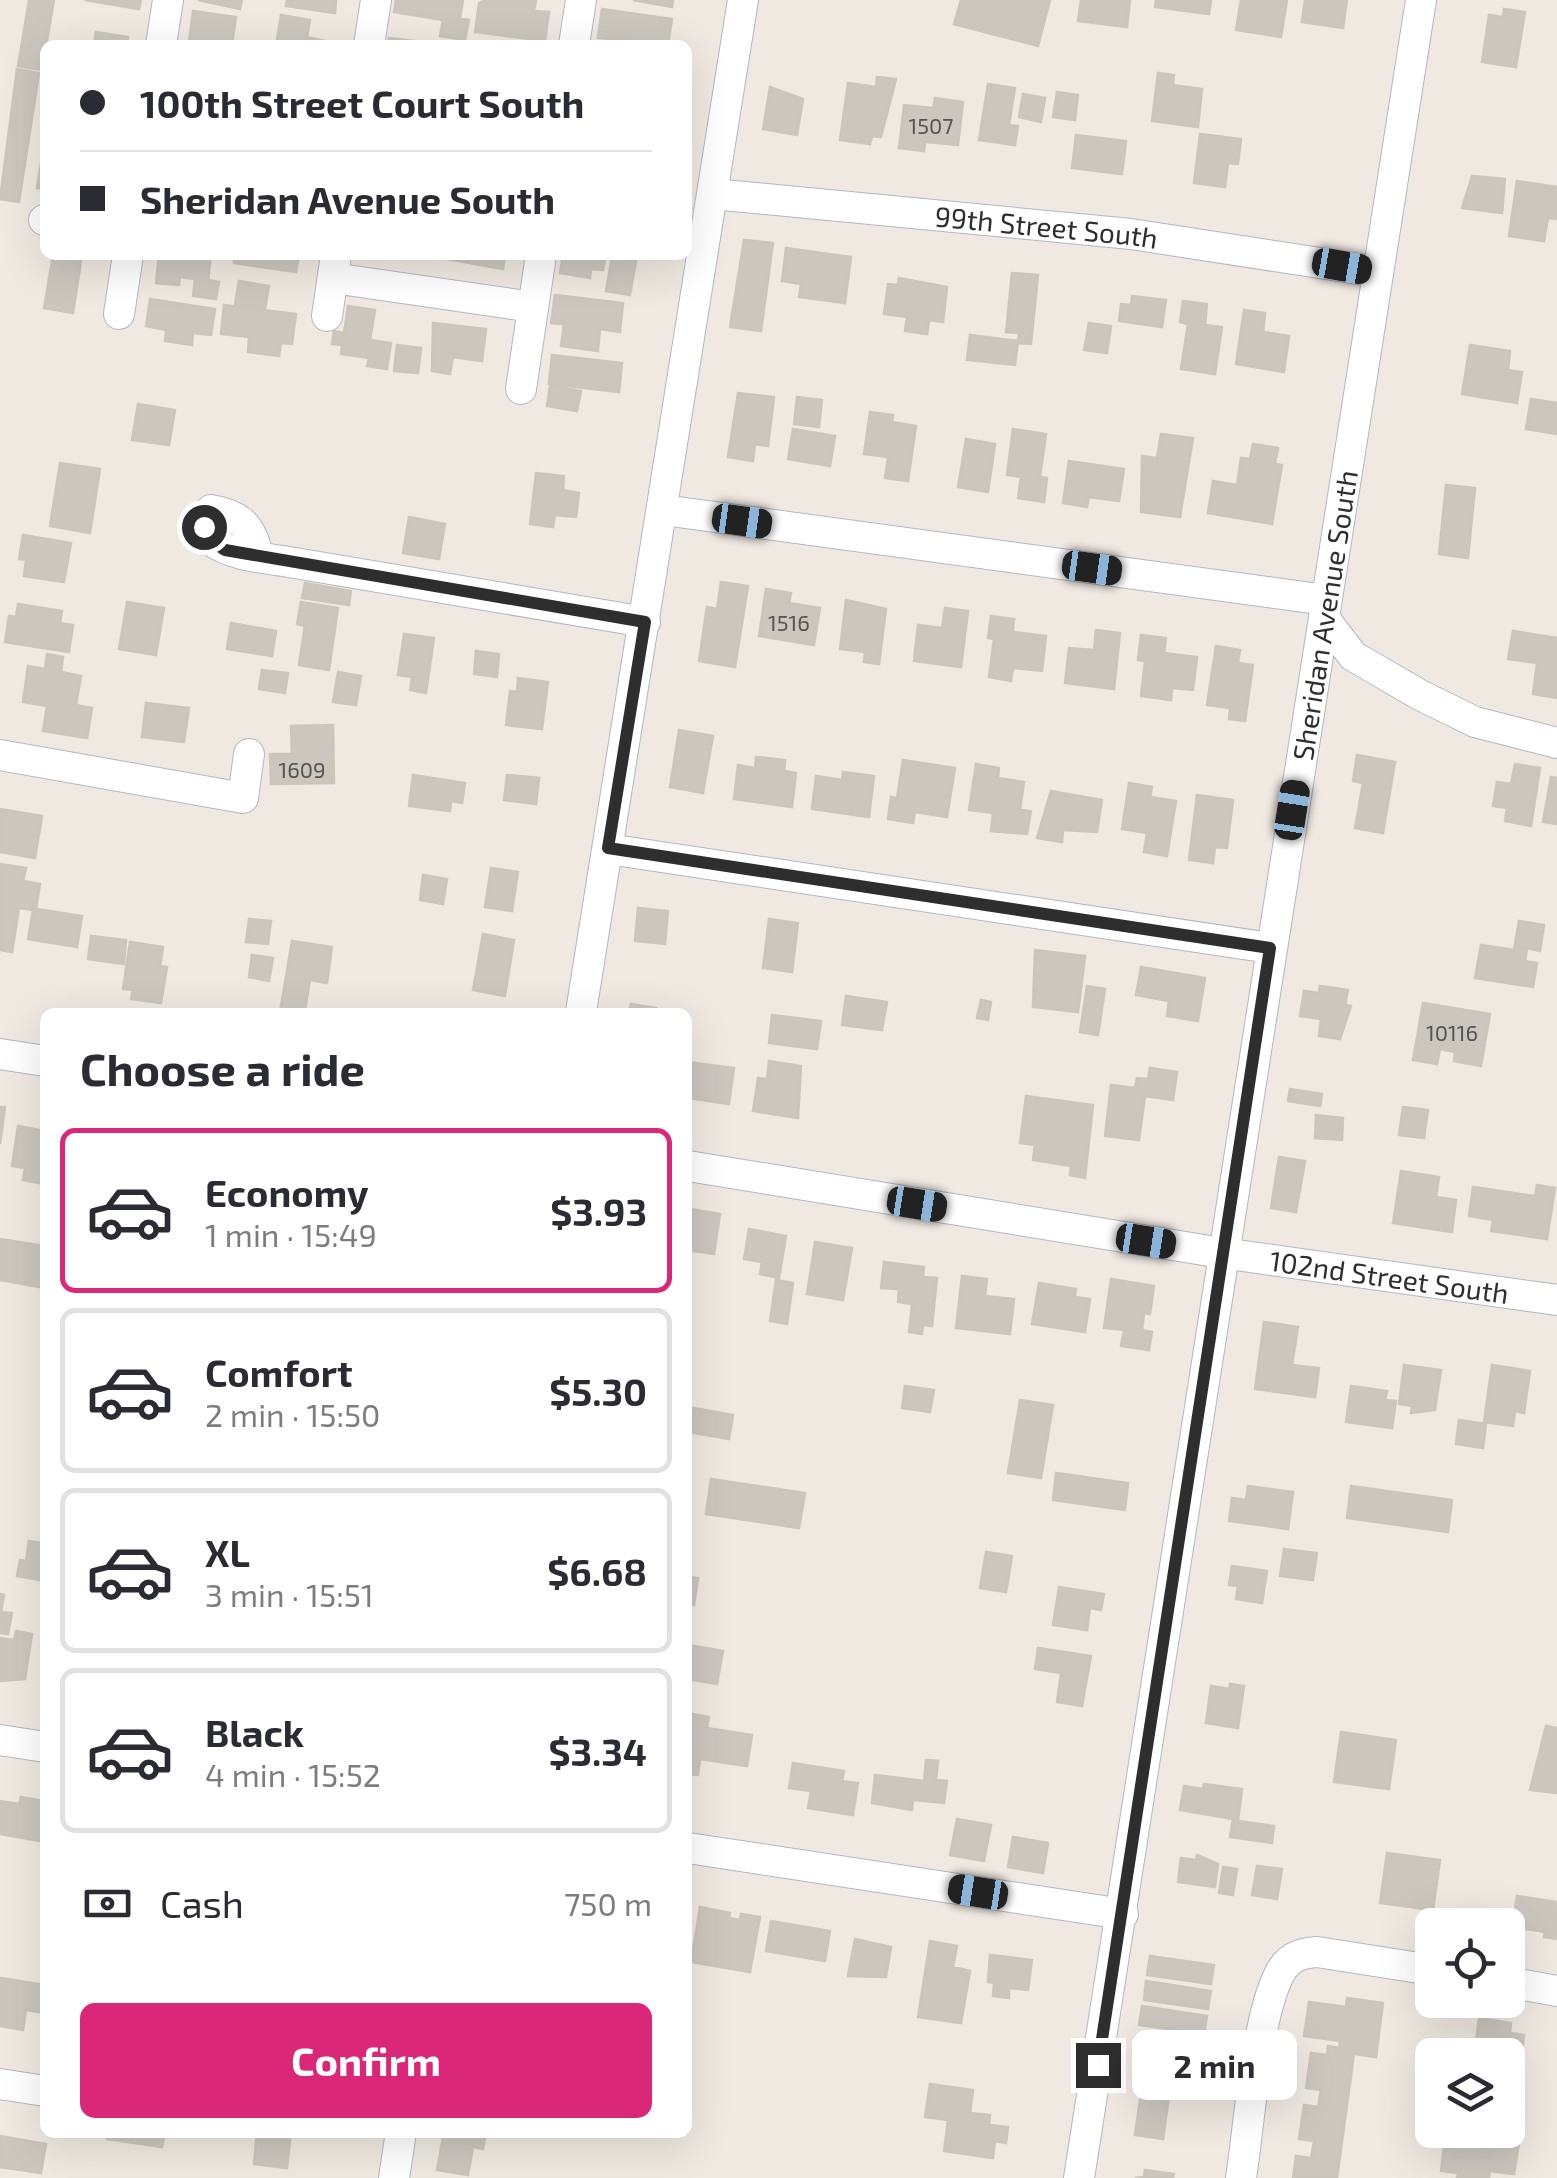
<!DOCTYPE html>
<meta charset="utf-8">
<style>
body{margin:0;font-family:"Exo 2",sans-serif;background:#f2f2f3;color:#2b2b33;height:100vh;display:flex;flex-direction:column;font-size:38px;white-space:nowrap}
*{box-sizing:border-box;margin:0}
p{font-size:32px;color:#7c7c81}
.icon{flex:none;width:55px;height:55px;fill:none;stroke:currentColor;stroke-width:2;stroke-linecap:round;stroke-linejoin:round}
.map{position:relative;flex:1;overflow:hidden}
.drawer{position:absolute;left:40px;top:1008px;width:652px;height:1130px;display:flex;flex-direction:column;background:#fff;border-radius:15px;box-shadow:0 10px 40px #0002}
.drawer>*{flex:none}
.banner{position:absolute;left:40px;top:40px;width:652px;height:220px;border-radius:15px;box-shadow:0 10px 40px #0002;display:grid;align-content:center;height:220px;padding:0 40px;background:#fff}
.controls{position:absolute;left:1415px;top:1908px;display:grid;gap:20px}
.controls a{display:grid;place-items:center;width:110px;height:110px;border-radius:15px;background:#fff;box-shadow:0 10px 40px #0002;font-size:50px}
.end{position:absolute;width:45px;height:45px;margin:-22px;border:12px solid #2e2e2e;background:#fff;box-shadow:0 0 0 5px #fff}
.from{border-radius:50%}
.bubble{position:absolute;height:70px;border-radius:15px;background:#fff;box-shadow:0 10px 40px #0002;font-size:32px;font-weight:700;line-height:70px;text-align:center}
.car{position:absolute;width:30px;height:60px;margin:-30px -15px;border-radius:12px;box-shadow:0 0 8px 2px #0007;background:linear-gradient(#222 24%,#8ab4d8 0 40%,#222 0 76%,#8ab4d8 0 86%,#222 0)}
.banner b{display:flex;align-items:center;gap:35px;height:95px;font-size:38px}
.banner b+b{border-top:2px solid #e1e1e2}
.banner i{width:25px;height:25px;background:#2b2b33}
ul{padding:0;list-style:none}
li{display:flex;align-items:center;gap:30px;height:165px;margin:0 20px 15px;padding:0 20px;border:5px solid #e1e1e2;border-radius:15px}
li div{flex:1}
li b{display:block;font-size:38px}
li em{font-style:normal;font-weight:700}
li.current{border-color:#db2777}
li>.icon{width:90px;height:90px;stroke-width:1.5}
h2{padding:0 40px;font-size:45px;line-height:120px}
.pay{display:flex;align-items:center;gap:25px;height:110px;padding:0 40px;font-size:38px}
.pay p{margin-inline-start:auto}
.action{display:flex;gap:20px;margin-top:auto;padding:20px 40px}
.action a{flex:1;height:115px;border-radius:15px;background:#db2777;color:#fff;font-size:40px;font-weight:700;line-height:115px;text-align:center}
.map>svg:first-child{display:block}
</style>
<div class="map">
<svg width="1557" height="2178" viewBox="0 0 1557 2178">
<rect width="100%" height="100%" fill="#efe9e1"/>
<path fill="#cbc7bf" stroke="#cbc5ba" stroke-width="2.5" d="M29 0H54L42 70 18 66Z
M85 0H141L139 9Z
M198 0H242L240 9Z
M287 0H336L335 13 286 6Z
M396 0H463L460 18 469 20 465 40 440 36 443 20 394 12Z
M486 0H536L534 11 549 12 545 41 475 32 479 3Z
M633 0H673L672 7Z
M961 0H1050L1038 46 954 24Z
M1081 0H1130L1127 27 1078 21Z
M1156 0H1211L1209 14 1155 7Z
M1241 0H1287L1281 37 1236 30Z
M1305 0H1347L1343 28 1302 22Z
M602 9 672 19 668 45 598 38Z
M1504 9 1525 12 1516 67 1482 62 1489 15 1503 17Z
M193 11 236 17 232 45 189 42Z
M281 15 310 20 307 37 342 45H276Z
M96 32 128 37 127 45H94Z
M389 38 448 45H388Z
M17 69 39 73 19 202 0 199Z
M1158 73 1174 75 1173 85 1202 89 1198 127 1152 121Z
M877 77 896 79 881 137 872 136 870 144 840 140 848 83 876 87Z
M988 84 1015 88 1009 125 1018 126 1015 145 979 140Z
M770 87 803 99 797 135 763 129Z
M1057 92 1078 95 1075 120 1053 117Z
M1023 94 1045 98 1041 122 1019 117Z
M935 98 963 102 958 145 925 142 924 151 899 148 904 105 933 108Z
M1200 134 1241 139 1238 164 1228 163 1225 187 1194 183Z
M1076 135 1126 141 1122 174 1072 168Z
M41 163 45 164V189L37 188Z
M1472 176 1505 179 1502 213 1462 208Z
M1517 181 1557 187V219L1548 218 1544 241 1509 236Z
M744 240 773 243 761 331 730 327Z
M786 248 851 257 845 303 799 297 801 284 782 281Z
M53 255H82L73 313 44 308Z
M159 255H211L208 280 219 282 216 299 193 296 195 279 180 277 179 285 156 283Z
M235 255H299L296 272 234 263Z
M448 255H505L503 269 447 259Z
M563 255H606L603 270 591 269 590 278 560 273Z
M612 257 636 261 630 295 606 291Z
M1012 273 1038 275 1031 344 1018 343 1019 333 1006 332Z
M899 278 947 287 943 322 929 320 927 334 905 331 907 317 884 314 888 284 898 285Z
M239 281 269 286 265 309 235 304Z
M555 295 623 303 620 332 600 329 598 351 561 346 564 324 551 323Z
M1132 296 1166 300 1162 327 1119 321 1121 304 1131 305Z
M150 299 215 309 211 335 193 333 192 345 165 341 166 330 146 326Z
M1183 301 1207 304 1205 325 1222 327 1215 374 1181 369 1188 324 1180 322Z
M224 305 296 314 292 344 281 343 279 356 248 352 249 337 221 334Z
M348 306 375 310 370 340 391 343 387 369 367 366 369 358 341 354 342 345 332 344 334 331 344 333Z
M1244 310 1265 313 1263 332 1289 336 1284 372 1236 364Z
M433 323 486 329 482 361 453 357 450 374 432 371Z
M1089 323 1111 326 1107 353 1084 350Z
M970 335 1018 341 1015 365 967 360Z
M397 345 421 348 418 373 394 371Z
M1470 345 1510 351 1508 370 1522 372 1517 403 1462 394Z
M552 355 622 363 619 392 549 384Z
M550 386 581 391 577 411 547 406Z
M738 393 774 397 768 446 755 444 753 461 728 457Z
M797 397 822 400 819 427 794 424Z
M1531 399 1557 403V434L1526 429Z
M138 404 175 410 169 445 132 440Z
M870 412 893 415 892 422 916 426 908 481 885 478 888 457 864 454Z
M793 429 835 436 830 466 788 459Z
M1013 429 1046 434 1040 477 1047 478 1044 502 1018 498 1021 477 1007 475Z
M1161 434 1193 438 1180 517 1141 512 1142 456 1157 458Z
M966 439 995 444 988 492 958 487Z
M1253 444 1278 448 1275 464 1282 465 1272 524 1208 513 1213 481 1237 485 1241 458 1250 459Z
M1069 461 1124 469 1119 501 1089 497 1087 507 1063 503Z
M60 463 100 469 90 533 50 526Z
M536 473 564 476 563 490 579 493 576 517 555 515 553 527 530 524Z
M1446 485 1475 488 1468 558 1439 554Z
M409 517 445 524 439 559 403 553Z
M23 535 71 543 64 582 24 576 26 560 19 559Z
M721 582 748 586 735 667 699 661 707 607 717 609Z
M305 583 351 591 349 605 302 598Z
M766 589 791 593 789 603 820 608 814 645 759 636Z
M846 600 886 609 879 664 864 662 865 652 840 649Z
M127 602 164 608 156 655 119 649Z
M301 602 338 608 329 670 299 665 305 626 297 624Z
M18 604 62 611 60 623 73 625 69 652 5 642 9 616 16 617Z
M945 608 968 611 961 667 914 661 918 625 942 628Z
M991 616 1014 619 1013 632 1046 636 1042 671 1013 668 1011 681 989 677 994 639 988 638Z
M231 623 276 631 272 656 227 649Z
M1096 630 1120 633 1114 689 1065 683 1069 648 1094 650Z
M1513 631 1557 638V698L1533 694 1537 663 1508 659Z
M404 634 434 638 426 693 410 690 412 677 398 675Z
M1141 635 1166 638 1164 653 1197 657 1193 690 1172 688 1171 700 1141 696 1145 661 1138 660Z
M1216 646 1240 650 1238 663 1253 665 1245 721 1229 719 1230 708 1207 705Z
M476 651 499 654 497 677 474 674Z
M47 654 63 657 61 672 81 676 76 705 92 708 87 738 43 731 47 706 23 702 28 666 45 669Z
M262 670 288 673 285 693 259 689Z
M338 672 361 676 356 705 333 702Z
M518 678 548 682 542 729 506 725 510 691 517 692Z
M146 703 189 708 184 742 142 737Z
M333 725 334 783 271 784 270 754H292L291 726Z
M679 730 713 736 703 793 670 787Z
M1357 755 1395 762 1383 833 1355 828 1363 783 1353 781Z
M756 757 785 760 784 771 796 773 792 807 734 799 738 765 755 768Z
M903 760 955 768 947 817 915 812 913 823 888 819 891 797 897 798Z
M976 764 999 768 998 778 1024 782 1020 810 1031 811 1027 834 991 831 993 813 969 810Z
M1515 764 1540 768 1531 826 1505 821 1507 808 1493 806 1497 782 1511 784Z
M843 772 874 776 869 817 812 809 816 776 842 780Z
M413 775 465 783 462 803 451 801 450 811 409 806Z
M507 775 539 778 536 804 504 800Z
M1551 777 1557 778V824L1543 822Z
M1129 783 1152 787 1150 797 1176 801 1167 856 1144 852 1147 833 1122 829Z
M1051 791 1102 800 1097 832 1063 830 1062 842 1037 838Z
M1197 795 1233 800 1227 848 1215 847 1213 863 1189 860Z
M0 809 42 816 35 858 0 852Z
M0 864 26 868 23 881 40 884 36 909 82 916 77 947 28 939 33 910 19 908 12 952 0 950Z
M491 868 518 872 512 911 485 907Z
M423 875 447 879 443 904 420 900Z
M638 908 668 911 665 944 635 941Z
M249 919 271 921 268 944 246 942Z
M769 919 798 923 792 972 763 968Z
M1519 921 1544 925 1540 951 1527 948 1525 961 1537 963 1533 987 1475 978 1481 945 1514 950Z
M483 934 514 940 505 996 473 990Z
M91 936 126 940 124 964 88 959Z
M292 941 332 947 327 983 310 980 305 1010 280 1012Z
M130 942 163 947 160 966 167 967 161 1003 131 999 133 990 123 989Z
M1035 950 1085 956 1078 1012 1033 1007Z
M252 955 273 958 269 981 249 977Z
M1141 967 1205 978 1198 1021 1167 1016 1169 1001 1136 995Z
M1087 986 1105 989 1098 1035 1080 1032Z
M1320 986 1348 990 1345 1005 1351 1006 1340 1039 1319 1036 1321 1019 1300 1016 1304 991 1319 993Z
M846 996 887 1002 882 1030 842 1025Z
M981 1000 991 1002 988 1020 977 1018Z
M1423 1003 1490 1014 1481 1066 1454 1061 1455 1052 1440 1049 1437 1064 1413 1060Z
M631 1004 656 1008 655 1012H629Z
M772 1015 821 1021 817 1049 769 1043Z
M769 1061 801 1066 798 1118 753 1111 758 1078 767 1079Z
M688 1062 734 1068 729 1104 688 1098Z
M1150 1068 1177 1072 1173 1100 1145 1096 1139 1140 1105 1136 1111 1085 1135 1088 1137 1078 1148 1079Z
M1290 1089 1322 1094 1320 1106 1288 1101Z
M1026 1096 1093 1105 1085 1178 1070 1175 1071 1166 1033 1160 1035 1145 1020 1143Z
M0 1107H5L0 1144Z
M1403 1107 1428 1110 1424 1138 1399 1135Z
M1316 1115 1343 1118 1342 1140 1315 1138Z
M18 1126 45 1131 44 1184 23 1180 25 1168 12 1166Z
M1279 1157 1305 1161 1296 1212 1271 1208Z
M1401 1171 1439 1177 1436 1197 1456 1200 1452 1232 1393 1223Z
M1537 1185 1555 1188 1547 1239 1491 1231 1493 1220 1469 1216 1473 1187 1535 1196Z
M690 1209 720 1214 714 1254 688 1250Z
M749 1229 786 1236 779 1278 760 1274 762 1262 744 1259Z
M0 1239 45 1246V1288L0 1280Z
M815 1242 852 1248 843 1300 807 1294Z
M884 1262 924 1267 923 1277 937 1278 932 1326 923 1325 922 1334 909 1332 912 1304 898 1302 899 1289 881 1288Z
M962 1276 987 1279 985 1296 1014 1299 1010 1334 956 1328Z
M1111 1279 1154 1286 1150 1314 1144 1313 1142 1330 1152 1332 1149 1350 1121 1346 1124 1330 1104 1328Z
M776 1280 793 1283 787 1324 770 1321Z
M1039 1283 1076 1289 1075 1297 1090 1299 1085 1332 1032 1324Z
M1264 1322 1298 1327 1292 1365 1319 1368 1315 1397 1255 1389Z
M1404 1365 1441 1370 1435 1410 1411 1413 1412 1406 1399 1404Z
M1492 1365 1530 1371 1524 1413 1515 1411 1513 1426 1484 1422Z
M905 1386 934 1390 930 1412 902 1408Z
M1351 1386 1387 1391 1385 1400 1396 1401 1392 1428 1346 1422Z
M1020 1400 1053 1405 1041 1478 1008 1473Z
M688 1407 733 1415 729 1439 688 1432Z
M1459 1420 1486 1424 1483 1448 1456 1444Z
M1056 1473 1128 1483 1125 1510 1053 1500Z
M711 1479 805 1493 799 1528 706 1514Z
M1248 1486 1293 1492 1288 1529 1229 1521 1232 1498 1246 1500Z
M1351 1486 1452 1500 1448 1532 1347 1518Z
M44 1527 45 1581 17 1576 20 1560 26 1561 29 1541 41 1543Z
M1284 1549 1317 1553 1313 1580 1280 1576Z
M986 1552 1012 1556 1006 1592 980 1588Z
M1232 1566 1267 1571 1262 1603 1236 1599 1238 1586 1229 1585Z
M688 1577 698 1578 694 1605 688 1604Z
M1059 1587 1104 1594 1101 1610 1090 1608 1087 1630 1053 1625Z
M0 1594 4 1595 1 1612 12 1613 8 1634 0 1633Z
M16 1631 32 1634 25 1679 0 1681V1638L14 1640Z
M688 1645 723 1651 717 1684 688 1679Z
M1038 1648 1091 1656 1082 1706 1057 1702 1061 1673 1035 1669Z
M1230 1684 1244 1686 1238 1728 1206 1723 1211 1686 1229 1689Z
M688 1713 709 1717 707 1728 752 1735 747 1766 700 1759 698 1775 688 1774Z
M1546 1726 1557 1728V1793L1530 1790Z
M1341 1732 1396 1740 1389 1789 1334 1782Z
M926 1760 938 1761 936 1780 947 1781 944 1803 913 1800 912 1810 872 1803 875 1775 924 1781Z
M793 1763 844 1771 842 1781 858 1783 853 1815 808 1808 811 1791 789 1788Z
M1204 1784 1242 1789 1238 1821 1274 1826 1272 1843 1230 1837 1233 1819 1180 1810 1184 1786 1203 1789Z
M21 1797 44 1801 45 1842 0 1834V1801L19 1804Z
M957 1819 991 1825 984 1861 950 1855Z
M1013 1837 1048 1843 1043 1873 1008 1867Z
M1387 1853 1440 1860 1433 1910 1380 1903Z
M1197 1855 1218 1864 1215 1887 1178 1882 1181 1858 1196 1860Z
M1257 1866 1282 1869 1277 1899 1252 1895Z
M1223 1867 1237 1869 1233 1895 1219 1893Z
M1517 1896 1557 1902V1939L1544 1937 1545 1932 1512 1927Z
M700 1907 730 1913 729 1918 740 1920 741 1914 760 1917 750 1972 691 1962Z
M771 1921 830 1931 825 1961 766 1951Z
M855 1939 891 1947 886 1977 848 1976Z
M930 1941 957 1946 953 1967 970 1971 961 2023 918 2017Z
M990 1955 1032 1960 1028 1990 1009 1988V1998L993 1996 994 1983 988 1982Z
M1150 1956 1214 1965 1211 1984 1147 1975Z
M1 1978 45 1985V2013L26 2010 23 2030 0 2026Z
M1146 1981 1211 1991 1208 2009 1144 2000Z
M1347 1998 1383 2003 1376 2057 1354 2054 1337 2178H1293L1296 2156 1311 2158 1314 2141 1299 2139 1304 2105 1318 2107 1321 2090 1306 2088 1311 2053 1327 2055 1328 2046 1339 2048 1340 2041 1304 2036 1309 2002 1346 2007Z
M1142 2006 1207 2016 1204 2034 1139 2025Z
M1479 2018 1511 2023 1510 2033 1524 2035 1520 2069 1508 2068V2055H1474Z
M1147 2050 1175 2054 1163 2139 1135 2135Z
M930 2084 973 2090 970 2113 990 2115 989 2125 1008 2127 1006 2143 995 2141 993 2158 944 2151 948 2120 925 2117Z
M1508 2084 1517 2086 1513 2120 1508 2119Z
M1446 2130H1484L1520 2137 1514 2174 1490 2171 1489 2178H1457L1458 2173 1441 2171Z
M108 2132H165L162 2147 107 2139Z
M257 2132H291L287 2168 254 2164Z
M444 2132H486L483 2149 473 2147 468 2175 437 2170Z
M0 2136 46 2144 41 2173 0 2167Z
M1145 2170 1174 2174 1173 2178H1135L1144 2177Z"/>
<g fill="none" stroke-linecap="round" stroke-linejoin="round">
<g stroke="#b4b7c1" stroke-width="32">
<g id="minor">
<path d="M161 45 168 0"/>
<path d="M369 45 376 0"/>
<path d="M574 45 581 0"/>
<path id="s1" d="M713 194 1131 234 1378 272"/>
<path d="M44 220H45"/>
<path d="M333 278 533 307"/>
<path d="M119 314 128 255"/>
<path d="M327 316 336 255"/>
<path d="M521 389 541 255"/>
<path d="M663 510 1326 600"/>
<path d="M258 556C252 527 241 515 211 510L205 516 210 540C234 557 266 558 295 563L645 622"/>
<path d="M1324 618 1353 656 1420 695 1475 722 1557 743"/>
<path d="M0 755 243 798 249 754"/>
<path d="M608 849 1270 948"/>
<path d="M581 1012 743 0"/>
<path d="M0 1054 45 1061"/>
<path id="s2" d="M688 1166 1222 1253 1557 1300"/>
<path d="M0 1740 45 1747"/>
<path d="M688 1848 1123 1914"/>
<path d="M1508 1982 1557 1991"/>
<path d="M0 2084 45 2091"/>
<path d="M394 2178 401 2132"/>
<path id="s3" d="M1079 2178 1421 0"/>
<path d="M1241 2178C1249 2128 1257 2007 1283 1968 1291 1956 1303 1953 1317 1952L1432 1970"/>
</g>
</g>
<use href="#minor" stroke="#fff" stroke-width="30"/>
</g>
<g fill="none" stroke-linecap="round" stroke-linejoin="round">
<path stroke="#2e2e2e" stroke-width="12" d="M204 527 210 540 225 550 645 622 608 848 1270 948 1098 2065"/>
</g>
<g text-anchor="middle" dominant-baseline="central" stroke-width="10" stroke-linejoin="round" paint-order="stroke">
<g font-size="22" fill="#555452">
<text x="931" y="125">1507</text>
<text x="789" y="622">1516</text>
<text x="302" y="769">1609</text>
<text x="1452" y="1032">10116</text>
</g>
<g font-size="28" fill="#2e2e2e" stroke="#fff">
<text stroke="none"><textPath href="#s1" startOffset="335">99th Street South</textPath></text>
<text stroke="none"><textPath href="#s3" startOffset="1582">Sheridan Avenue South</textPath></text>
<text stroke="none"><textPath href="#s2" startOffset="710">102nd Street South</textPath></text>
</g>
</g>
</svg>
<div class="controls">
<a><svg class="icon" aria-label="locate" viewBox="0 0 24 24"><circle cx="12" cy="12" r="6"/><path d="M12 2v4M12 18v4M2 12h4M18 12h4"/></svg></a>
<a><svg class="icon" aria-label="layers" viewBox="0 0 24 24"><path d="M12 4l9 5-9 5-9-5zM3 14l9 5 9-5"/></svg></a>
</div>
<i class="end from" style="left:204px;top:527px"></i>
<i class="end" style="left:1098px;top:2065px"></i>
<div class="bubble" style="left:1132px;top:2030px;width:165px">2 min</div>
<i class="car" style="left:1342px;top:266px;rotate:100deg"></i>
<i class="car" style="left:742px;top:521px;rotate:98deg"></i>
<i class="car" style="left:1092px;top:568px;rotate:98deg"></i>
<i class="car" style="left:1292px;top:810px;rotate:9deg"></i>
<i class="car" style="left:917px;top:1204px;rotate:99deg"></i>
<i class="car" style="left:1146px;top:1241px;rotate:99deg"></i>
<i class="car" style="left:978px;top:1892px;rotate:279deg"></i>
<div class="banner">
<b><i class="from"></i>100th Street Court South</b>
<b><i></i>Sheridan Avenue South</b>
</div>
<section class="drawer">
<h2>Choose a ride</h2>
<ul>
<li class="current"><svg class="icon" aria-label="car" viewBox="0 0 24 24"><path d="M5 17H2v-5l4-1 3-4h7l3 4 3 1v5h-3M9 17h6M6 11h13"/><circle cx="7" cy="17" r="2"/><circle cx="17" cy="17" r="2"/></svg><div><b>Economy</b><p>1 min · 15:49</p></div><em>$3.93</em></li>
<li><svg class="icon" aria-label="car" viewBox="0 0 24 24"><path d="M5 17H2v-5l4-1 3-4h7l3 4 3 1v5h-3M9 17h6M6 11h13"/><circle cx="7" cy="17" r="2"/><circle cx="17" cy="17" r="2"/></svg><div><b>Comfort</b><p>2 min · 15:50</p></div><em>$5.30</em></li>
<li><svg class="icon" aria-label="car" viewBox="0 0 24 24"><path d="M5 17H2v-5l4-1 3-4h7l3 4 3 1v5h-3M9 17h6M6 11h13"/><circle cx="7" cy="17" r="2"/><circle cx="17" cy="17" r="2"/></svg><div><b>XL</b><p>3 min · 15:51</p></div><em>$6.68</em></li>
<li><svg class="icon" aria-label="car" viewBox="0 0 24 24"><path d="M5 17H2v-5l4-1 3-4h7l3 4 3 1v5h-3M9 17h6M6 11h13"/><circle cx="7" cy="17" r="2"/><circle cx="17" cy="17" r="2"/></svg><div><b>Black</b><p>4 min · 15:52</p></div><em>$3.34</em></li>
</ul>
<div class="pay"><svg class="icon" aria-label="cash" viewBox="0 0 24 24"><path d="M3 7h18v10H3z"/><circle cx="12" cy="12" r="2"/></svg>Cash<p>750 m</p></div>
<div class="action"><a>Confirm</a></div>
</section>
</div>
